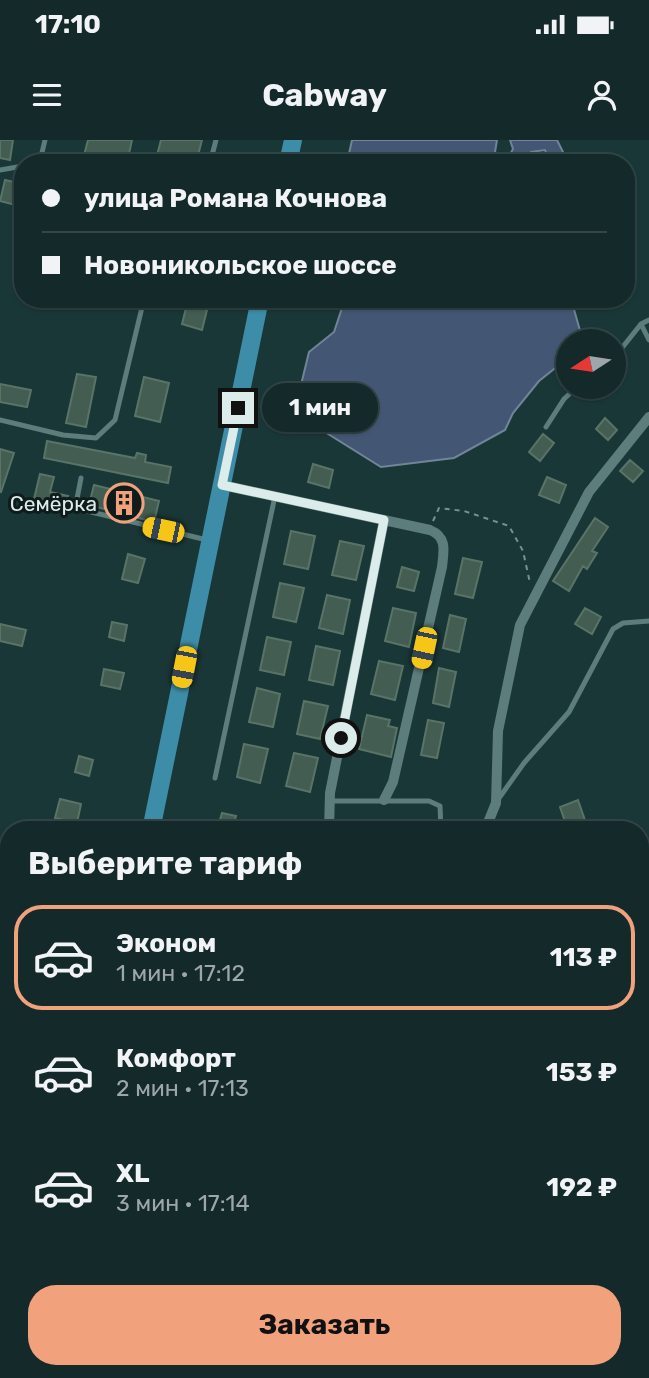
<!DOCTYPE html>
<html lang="ru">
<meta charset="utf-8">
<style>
body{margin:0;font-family:Rubik,sans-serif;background:#213536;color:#f1f3f6;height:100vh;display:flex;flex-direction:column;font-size:26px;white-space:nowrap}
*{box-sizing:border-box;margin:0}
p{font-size:23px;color:#9da6a8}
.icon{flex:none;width:38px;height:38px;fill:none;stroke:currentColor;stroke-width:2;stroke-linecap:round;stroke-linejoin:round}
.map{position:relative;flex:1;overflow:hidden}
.panel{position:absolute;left:0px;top:681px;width:649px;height:558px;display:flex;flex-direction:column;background:#14292a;border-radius:28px 28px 0 0;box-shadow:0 2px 5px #0004,0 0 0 2px #334547}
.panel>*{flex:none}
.top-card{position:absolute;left:14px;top:14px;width:621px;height:154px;border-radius:28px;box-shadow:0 2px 5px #0004,0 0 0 2px #334547;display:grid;align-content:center;height:154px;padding:0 28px;background:#14292a}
.needle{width:46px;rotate:258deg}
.buttons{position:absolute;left:556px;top:189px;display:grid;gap:14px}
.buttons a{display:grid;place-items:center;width:70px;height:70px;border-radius:50%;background:#14292a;box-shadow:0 2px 5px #0004,0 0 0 2px #334547;font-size:35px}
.end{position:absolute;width:32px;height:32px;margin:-16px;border:9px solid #dbeceb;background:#111;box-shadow:0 0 0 4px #111}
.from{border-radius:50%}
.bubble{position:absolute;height:49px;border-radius:24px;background:#14292a;box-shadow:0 2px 5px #0004,0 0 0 2px #334547;font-size:23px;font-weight:700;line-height:49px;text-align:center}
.car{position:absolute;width:21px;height:42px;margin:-21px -10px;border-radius:9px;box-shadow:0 0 5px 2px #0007;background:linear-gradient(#f5c518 24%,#345 0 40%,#f5c518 0 76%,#345 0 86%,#f5c518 0)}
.top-card b{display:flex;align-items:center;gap:24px;height:66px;font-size:26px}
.top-card b+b{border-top:2px solid #334547}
.top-card i{width:18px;height:18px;background:#f1f3f6}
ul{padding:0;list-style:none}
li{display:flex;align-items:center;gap:21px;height:105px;margin:0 14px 10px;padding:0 14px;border:4px solid transparent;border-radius:28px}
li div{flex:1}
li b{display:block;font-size:26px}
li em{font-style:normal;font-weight:700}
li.active{border-color:#f1a17c}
li>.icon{width:63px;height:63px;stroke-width:1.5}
h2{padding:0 28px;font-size:32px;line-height:84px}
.button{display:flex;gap:14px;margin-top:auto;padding:14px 28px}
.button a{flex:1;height:80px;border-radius:28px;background:#f1a17c;color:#111;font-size:28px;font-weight:700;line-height:80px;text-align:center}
.status{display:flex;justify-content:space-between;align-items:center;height:49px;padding:0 35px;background:#14292a;direction:ltr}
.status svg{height:19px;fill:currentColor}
header{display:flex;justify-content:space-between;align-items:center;height:91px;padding:0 28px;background:#14292a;font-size:32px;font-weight:700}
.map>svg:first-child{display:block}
</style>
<div class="status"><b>17:10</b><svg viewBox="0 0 49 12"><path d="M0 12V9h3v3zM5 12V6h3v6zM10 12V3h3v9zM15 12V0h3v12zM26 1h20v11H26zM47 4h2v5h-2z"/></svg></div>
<header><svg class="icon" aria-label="menu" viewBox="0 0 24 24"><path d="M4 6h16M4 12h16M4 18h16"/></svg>Cabway<svg class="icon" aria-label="person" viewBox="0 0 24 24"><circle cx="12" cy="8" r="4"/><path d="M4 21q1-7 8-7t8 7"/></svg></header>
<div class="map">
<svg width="649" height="1238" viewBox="0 0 649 1238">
<rect width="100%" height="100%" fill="#1a3738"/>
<path fill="#3d4f34" d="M641 1210H649V1238H615L616 1230H640Z"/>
<path fill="#435774" stroke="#718498" stroke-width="2" d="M352 0H497L495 12 501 19 508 18 513 9 510 0H557L566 18 564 23 548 18 545 10 531 12 526 17 527 23H347Z
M345 159H571L583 201H569V217L539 241 513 273 505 290 454 318 381 327 317 287 300 262 299 253 309 212 334 192Z"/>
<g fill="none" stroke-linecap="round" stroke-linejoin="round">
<path stroke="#718498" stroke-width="2.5" d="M2 1042 9 1050
M137 1230 141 1238"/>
</g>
<path fill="#445d52" stroke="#597367" stroke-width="2" d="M0 0H13L10 20 0 18Z
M88 0H132L127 23H82Z
M161 0H202L196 23H155Z
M5 40 23 44V67L0 61Z
M187 164 207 170 202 190 182 184Z
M77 234 96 237 86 287 66 283Z
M144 237 169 243 160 282 135 276Z
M0 244 31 250 27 267 0 262Z
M605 278 617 290 608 300 596 289Z
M543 294 554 303 540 321 529 312Z
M47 301 135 318 137 313 146 315 145 322 171 327 168 343 44 318Z
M0 309 14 313 1 352H0Z
M630 320 643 331 633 342 620 331Z
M313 324 333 330 329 348 308 342Z
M40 334 54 337 50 352 68 356 66 360 71 362 69 372 33 363Z
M547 337 566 345 559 363 539 355Z
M94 345 159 361 154 382 89 365Z
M595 378 608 387 592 411 597 413 587 429 583 426 569 451 553 441Z
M291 391 315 396 308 429 284 424Z
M340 401 364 406 356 440 332 435Z
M128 414 145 419 138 443 122 439Z
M463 418 482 422 473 458 455 454Z
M402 427 419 432 414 451 397 447Z
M280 443 304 448 296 482 273 477Z
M327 455 350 460 343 494 319 488Z
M393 468 416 473 409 507 385 501Z
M585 468 601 477 592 494 575 484Z
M450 475 466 479 459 512 443 508Z
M112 482 127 485 124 501 109 497Z
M0 484 26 490 22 506 0 501Z
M267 497 291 502 284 535 260 530Z
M316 506 340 511 333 545 309 540Z
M379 521 403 526 395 560 371 554Z
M439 528 456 532 449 567 433 563Z
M104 529 124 533 120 549 101 545Z
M257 548 280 554 273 587 249 582Z
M304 561 328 566 320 599 297 594Z
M367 575 390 580 388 586 397 588 391 617 359 609Z
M428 580 444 583 437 618 421 615Z
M244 604 268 609 260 643 237 637Z
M294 613 318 618 310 652 286 646Z
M79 616 93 620 89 636 75 632Z
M60 659 81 664 77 683 55 678Z
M578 660 587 686 568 690 560 667Z
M222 673 236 676 232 690H217Z
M286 680H309V690H286Z
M9 1188V1230H24L20 1238H0V1207Z"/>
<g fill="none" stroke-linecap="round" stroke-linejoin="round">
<path stroke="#799090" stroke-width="2" stroke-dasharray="5 5" stroke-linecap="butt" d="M433 381 439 368 464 371 509 386 523 411 530 443
M0 948 9 935"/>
<path stroke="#5d7c7c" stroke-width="5" d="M34 23 41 17 45 0
M210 23 216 0
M0 30 23 26
M238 159 256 164
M641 184 649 200
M614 218 641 184 649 180
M0 280 63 295 96 298 115 280 144 159
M546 287 564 259 577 247
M81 338 76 364 79 369 207 400
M215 638 275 356
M331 661H429L440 666 441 690
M497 661 524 623 569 572 613 489 623 483 649 481
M0 775 9 786
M0 1154 9 1148
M587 1238 588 1230"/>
<path stroke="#5d7c7c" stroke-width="10" d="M222 345 430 390C447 397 444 410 442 427L393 642 384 660
M329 690 330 653 384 380
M485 690 496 663 498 591 520 485 589 352 649 277
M0 822 9 821"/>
<path stroke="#5d7c7c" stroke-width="14" d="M640 997 649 1001"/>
<path stroke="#3e8da8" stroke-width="18" d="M288 23 293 0
M151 690 260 159
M0 1024 9 1006"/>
</g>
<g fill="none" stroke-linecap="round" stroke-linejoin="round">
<path stroke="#dbeceb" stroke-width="9" d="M238 268 222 345 384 380 341 598"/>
</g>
<defs>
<g id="building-ring" transform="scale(2.0125)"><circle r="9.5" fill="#101c1c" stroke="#f1a17c" stroke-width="1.5"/><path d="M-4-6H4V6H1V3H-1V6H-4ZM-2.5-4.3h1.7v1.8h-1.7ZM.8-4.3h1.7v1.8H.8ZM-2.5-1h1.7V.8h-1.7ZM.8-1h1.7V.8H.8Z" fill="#f1a17c"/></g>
</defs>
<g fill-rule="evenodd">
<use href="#building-ring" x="124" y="363"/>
</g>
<g text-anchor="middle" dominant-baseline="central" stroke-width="6" stroke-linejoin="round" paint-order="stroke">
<g font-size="21" fill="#dbeceb" stroke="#101c1c" text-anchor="end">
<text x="97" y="363">Семёрка</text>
</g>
</g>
</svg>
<div class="buttons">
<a><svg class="needle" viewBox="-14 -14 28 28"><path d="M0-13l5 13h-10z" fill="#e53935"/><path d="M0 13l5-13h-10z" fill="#9da6a8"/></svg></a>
</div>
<i class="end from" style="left:341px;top:598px"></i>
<i class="end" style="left:238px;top:268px"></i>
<div class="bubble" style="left:262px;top:243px;width:116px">1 мин</div>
<i class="car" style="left:163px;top:390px;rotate:282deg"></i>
<i class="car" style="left:424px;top:508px;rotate:192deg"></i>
<i class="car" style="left:184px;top:527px;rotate:191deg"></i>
<div class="top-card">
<b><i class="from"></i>улица Романа Кочнова</b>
<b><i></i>Новоникольское шоссе</b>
</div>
<section class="panel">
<h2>Выберите тариф</h2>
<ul>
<li class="active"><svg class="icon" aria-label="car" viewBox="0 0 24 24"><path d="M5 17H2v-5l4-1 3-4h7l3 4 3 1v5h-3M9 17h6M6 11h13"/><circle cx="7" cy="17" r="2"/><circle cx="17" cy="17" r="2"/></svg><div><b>Эконом</b><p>1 мин · 17:12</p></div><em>113 ₽</em></li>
<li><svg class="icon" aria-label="car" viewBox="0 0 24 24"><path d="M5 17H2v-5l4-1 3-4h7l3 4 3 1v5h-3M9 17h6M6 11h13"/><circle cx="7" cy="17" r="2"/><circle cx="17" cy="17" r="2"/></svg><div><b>Комфорт</b><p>2 мин · 17:13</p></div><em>153 ₽</em></li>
<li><svg class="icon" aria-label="car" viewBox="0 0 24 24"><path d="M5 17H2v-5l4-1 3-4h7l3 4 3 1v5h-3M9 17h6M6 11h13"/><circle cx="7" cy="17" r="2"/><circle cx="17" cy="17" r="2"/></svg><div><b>XL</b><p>3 мин · 17:14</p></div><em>192 ₽</em></li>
</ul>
<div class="button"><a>Заказать</a></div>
</section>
</div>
